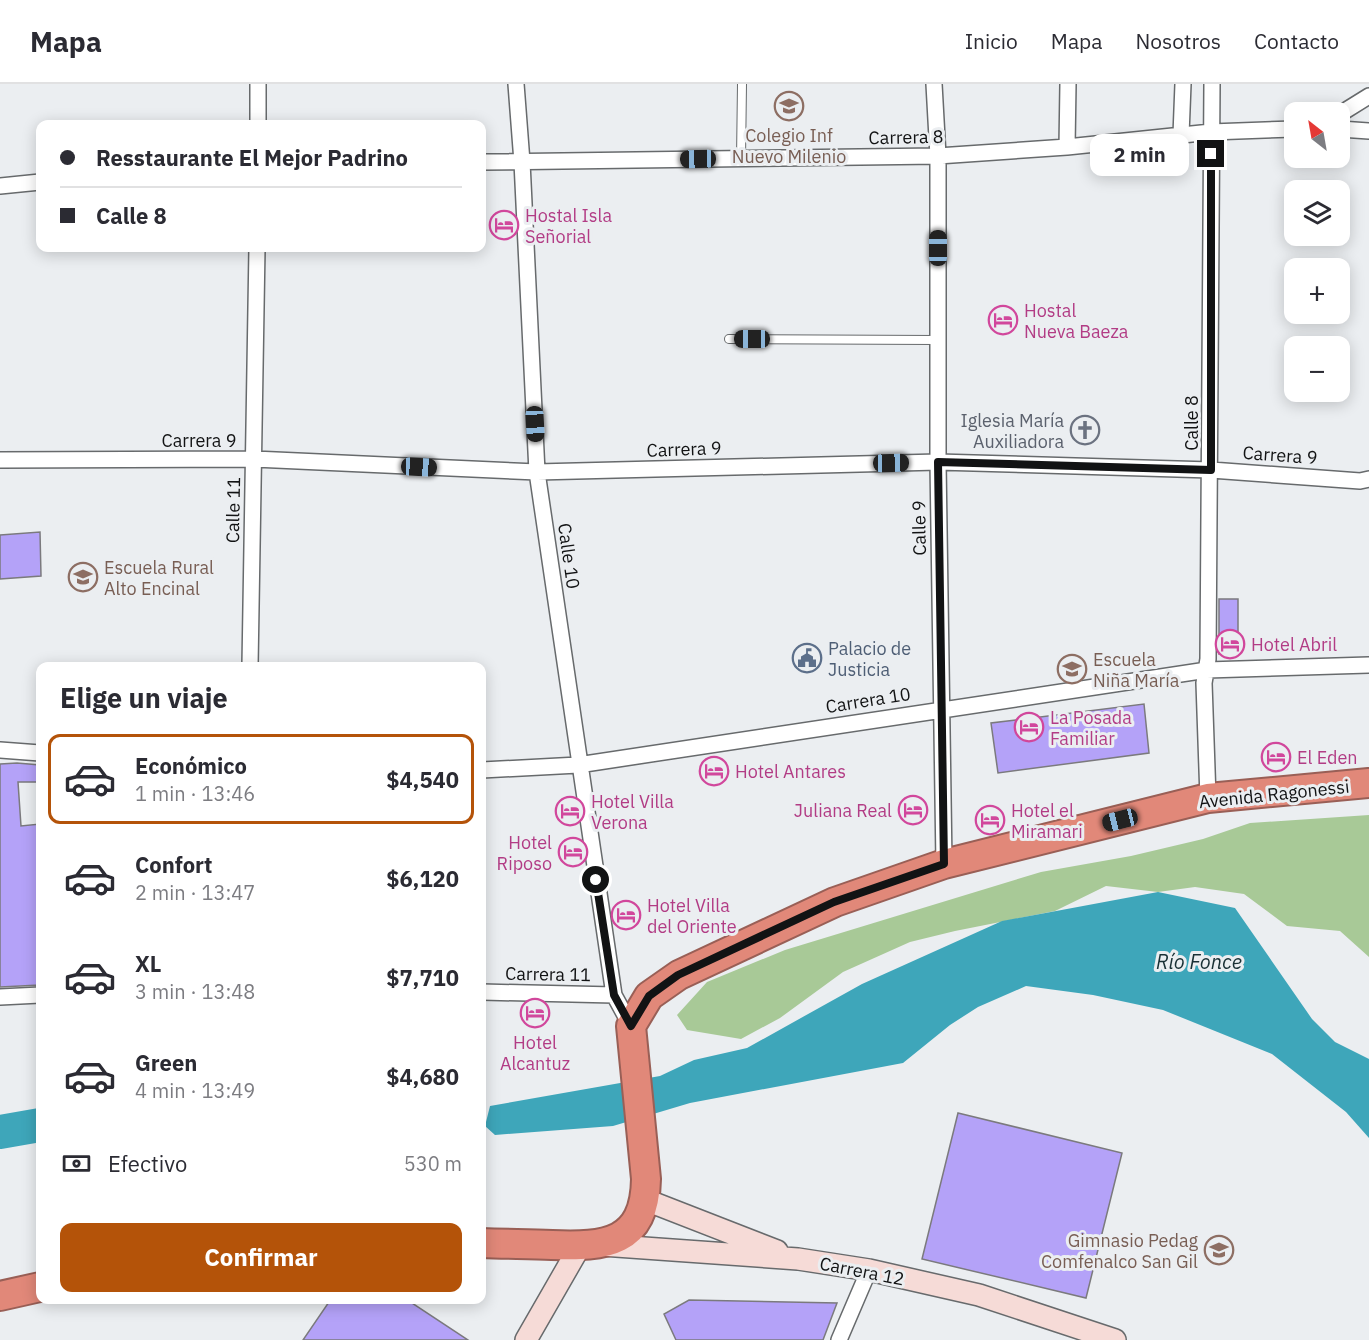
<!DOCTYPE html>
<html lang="es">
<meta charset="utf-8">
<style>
body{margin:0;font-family:"IBM Plex Sans",sans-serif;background:#f2f2f3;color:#2b2b33;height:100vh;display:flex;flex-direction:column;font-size:22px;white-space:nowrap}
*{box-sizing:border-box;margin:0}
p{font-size:20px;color:#7c7c81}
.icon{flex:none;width:33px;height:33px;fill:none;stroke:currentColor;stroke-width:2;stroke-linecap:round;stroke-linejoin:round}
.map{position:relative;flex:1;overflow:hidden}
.side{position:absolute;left:36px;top:578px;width:450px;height:642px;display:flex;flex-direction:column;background:#fff;border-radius:12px;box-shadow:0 3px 15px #0003}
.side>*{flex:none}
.hud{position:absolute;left:36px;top:36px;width:450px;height:132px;border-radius:12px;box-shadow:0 3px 15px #0003;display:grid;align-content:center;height:132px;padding:0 24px;background:#fff}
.needle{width:39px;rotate:329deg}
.buttons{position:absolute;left:1284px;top:18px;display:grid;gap:12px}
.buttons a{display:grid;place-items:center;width:66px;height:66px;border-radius:12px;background:#fff;box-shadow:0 3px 15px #0003;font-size:30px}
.end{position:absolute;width:27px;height:27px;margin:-14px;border:8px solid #121314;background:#fff;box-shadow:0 0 0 3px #fff}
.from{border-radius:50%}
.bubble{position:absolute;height:42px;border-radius:12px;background:#fff;box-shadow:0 3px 15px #0003;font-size:20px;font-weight:700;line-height:42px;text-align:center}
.car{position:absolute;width:18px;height:36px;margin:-18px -9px;border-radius:8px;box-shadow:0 0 4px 2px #0007;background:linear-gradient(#222 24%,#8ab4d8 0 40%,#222 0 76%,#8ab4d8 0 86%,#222 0)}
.hud b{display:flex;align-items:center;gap:21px;height:57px;font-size:22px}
.hud b+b{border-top:2px solid #e1e1e2}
.hud i{width:15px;height:15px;background:#2b2b33}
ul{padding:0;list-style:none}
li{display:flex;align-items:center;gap:18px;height:90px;margin:0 12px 9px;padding:0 12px;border:3px solid transparent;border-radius:12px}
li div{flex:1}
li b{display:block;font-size:22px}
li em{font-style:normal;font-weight:700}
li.selected{border-color:#b45309}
li>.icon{width:54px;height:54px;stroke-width:1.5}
h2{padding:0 24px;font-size:27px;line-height:72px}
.pay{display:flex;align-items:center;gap:15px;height:66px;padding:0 24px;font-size:22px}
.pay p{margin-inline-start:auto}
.primary-button{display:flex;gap:12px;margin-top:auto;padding:12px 24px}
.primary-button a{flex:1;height:69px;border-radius:12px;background:#b45309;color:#fff;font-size:24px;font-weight:700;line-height:69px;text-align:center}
header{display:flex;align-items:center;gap:36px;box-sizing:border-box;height:84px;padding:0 30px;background:#fff;border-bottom:2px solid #e1e1e2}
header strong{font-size:28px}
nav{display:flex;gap:33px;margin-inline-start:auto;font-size:21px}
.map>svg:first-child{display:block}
</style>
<header>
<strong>Mapa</strong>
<nav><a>Inicio</a><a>Mapa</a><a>Nosotros</a><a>Contacto</a></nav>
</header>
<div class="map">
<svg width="1369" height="1256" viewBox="0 0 1369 1256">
<rect width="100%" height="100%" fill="#ebeef1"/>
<path fill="#a8c997" d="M1369 731V873L1340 847 1287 842 1244 810 1195 803 1158 808 1106 802 1055 827 955 847 910 858 843 888 780 934 741 955 687 946 677 931 707 898 785 866 1041 788 1131 772 1203 755 1250 739Z"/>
<path fill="#3ea6ba" d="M1158 808 1235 824 1312 935 1335 958 1369 975V1054L1346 1028 1272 970 1163 926 1093 911 1026 902 978 923 950 941 903 979 690 1019 613 1042 495 1051 485 1042 490 1022 660 992 694 976 747 964 862 900 1002 837Z"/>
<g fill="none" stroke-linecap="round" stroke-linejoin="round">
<path stroke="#3ea6ba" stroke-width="34" d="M0 1048 40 1041"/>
</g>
<path fill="#b4a2f8" stroke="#7b7a7d" stroke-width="1.5" d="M40 448 41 492 0 495V451Z
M1219 515H1238V570H1219Z
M1144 620 1149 669 998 689 991 639Z
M17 679 40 681V698H18L21 742 40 740V901L0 903V680Z
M958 1029 1122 1069 1086 1214 922 1175Z
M331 1215H406L468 1256H303Z
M689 1216 837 1219 823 1256H676L664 1230Z"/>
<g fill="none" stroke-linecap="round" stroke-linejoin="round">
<g stroke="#676a6c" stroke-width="10">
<path id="lane" d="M741 75 742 0
M729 255 938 256"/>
</g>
<g stroke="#676a6c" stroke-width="18">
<path id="street" d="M516 0 522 78 537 388 614 911 631 942
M934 0 938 72V378L944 780
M1340 30 1369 12
M258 40V0
M1340 45 1369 47
M1181 51 1183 0
M1067 63 1068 0
M482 78 938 72 1067 63 1211 48 1294 45
M0 102 40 98
M0 376 254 375 537 388 938 378 1211 386 1360 397 1369 395
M250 582 257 164
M0 666 40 669
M482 686 578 681 1207 586 1369 581
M1208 714 1204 599 1208 575 1212 0
M482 908 614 911
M0 913 40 911
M839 1256 869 1186"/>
</g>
<g stroke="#676a6c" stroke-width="24">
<path id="secondary" d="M646 1116 777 1167
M602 1161 798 1175 869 1186 979 1211 1115 1256
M526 1256 580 1162"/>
</g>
<g stroke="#995f56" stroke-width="32">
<path id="highway" d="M482 1159C505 1160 528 1160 552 1161 605 1163 645 1160 646 1095L631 942 649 912 679 891 835 818 944 780 1208 714 1369 699
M0 1212 40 1203"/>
</g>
<use href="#lane" stroke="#fff" stroke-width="8"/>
<use href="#street" stroke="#fff" stroke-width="15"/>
<use href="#secondary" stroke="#f6dbd7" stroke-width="21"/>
<use href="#highway" stroke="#e18879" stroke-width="28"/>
</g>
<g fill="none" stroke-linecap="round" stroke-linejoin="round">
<path stroke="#121314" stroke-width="8" d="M596 796 614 911 631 942 649 912 678 891 834 818 944 780 938 378 1211 386V70"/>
</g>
<defs>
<g id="school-ring" transform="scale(1.5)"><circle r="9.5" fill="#ebeef1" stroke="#8d6e63" stroke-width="1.5"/><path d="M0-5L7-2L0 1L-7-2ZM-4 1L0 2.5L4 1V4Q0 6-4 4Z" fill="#8d6e63"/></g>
<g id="hotel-ring" transform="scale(1.5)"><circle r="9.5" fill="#ebeef1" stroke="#d1479c" stroke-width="1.5"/><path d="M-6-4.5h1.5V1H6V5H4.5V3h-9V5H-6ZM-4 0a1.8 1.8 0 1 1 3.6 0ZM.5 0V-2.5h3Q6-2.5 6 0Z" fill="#d1479c"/></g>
<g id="church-ring" transform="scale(1.5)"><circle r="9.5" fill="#ebeef1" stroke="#6b7280" stroke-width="1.5"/><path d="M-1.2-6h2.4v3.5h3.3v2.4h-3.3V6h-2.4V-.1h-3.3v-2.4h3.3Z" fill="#6b7280"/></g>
<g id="civic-ring" transform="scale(1.5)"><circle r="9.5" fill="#ebeef1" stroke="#5c6f8a" stroke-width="1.5"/><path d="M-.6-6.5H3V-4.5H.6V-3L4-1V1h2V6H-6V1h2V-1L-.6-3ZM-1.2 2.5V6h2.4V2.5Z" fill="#5c6f8a"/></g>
</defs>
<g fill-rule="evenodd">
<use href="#school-ring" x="789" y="22"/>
<use href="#hotel-ring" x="504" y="141"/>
<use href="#hotel-ring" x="1003" y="236"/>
<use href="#church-ring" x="1085" y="346"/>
<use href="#school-ring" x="83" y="493"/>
<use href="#hotel-ring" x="1230" y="560"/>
<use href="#civic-ring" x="807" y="574"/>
<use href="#school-ring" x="1072" y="585"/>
<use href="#hotel-ring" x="1029" y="643"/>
<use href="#hotel-ring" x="1276" y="673"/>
<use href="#hotel-ring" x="714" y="687"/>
<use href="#hotel-ring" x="913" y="726"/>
<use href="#hotel-ring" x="570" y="727"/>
<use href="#hotel-ring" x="990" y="736"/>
<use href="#hotel-ring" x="573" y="768"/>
<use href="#hotel-ring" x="626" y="831"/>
<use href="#hotel-ring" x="535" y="929"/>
<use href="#school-ring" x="1219" y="1166"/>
</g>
<g text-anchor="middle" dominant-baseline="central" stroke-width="6" stroke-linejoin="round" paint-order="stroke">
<g font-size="18" fill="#785e54" stroke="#ebeef1" text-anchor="start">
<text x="789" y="51" text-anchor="middle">Colegio Inf<tspan x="789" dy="21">Nuevo Milenio</tspan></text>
<text x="104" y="483">Escuela Rural<tspan x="104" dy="21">Alto Encinal</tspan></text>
<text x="1093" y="575">Escuela<tspan x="1093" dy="21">Niña María</tspan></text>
<text x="1198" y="1156" text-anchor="end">Gimnasio Pedag<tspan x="1198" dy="21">Comfenalco San Gil</tspan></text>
</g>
<g font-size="18" fill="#121314" stroke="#ebeef1">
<text transform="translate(906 53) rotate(-1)">Carrera 8</text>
<text transform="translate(1191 339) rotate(-90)">Calle 8</text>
<text x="199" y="356">Carrera 9</text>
<text transform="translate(684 365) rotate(-2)">Carrera 9</text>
<text transform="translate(1280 371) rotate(4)">Carrera 9</text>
<text transform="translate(233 426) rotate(-89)">Calle 11</text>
<text transform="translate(919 444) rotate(-91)">Calle 9</text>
<text transform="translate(569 472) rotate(82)">Calle 10</text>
<text transform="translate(868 616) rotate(-9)">Carrera 10</text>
<text transform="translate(1274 710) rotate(-6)">Avenida Ragonessi</text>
<text transform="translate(548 890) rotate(1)">Carrera 11</text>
<text transform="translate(862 1187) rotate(11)">Carrera 12</text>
</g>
<g font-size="18" fill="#b23c85" stroke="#ebeef1" text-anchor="start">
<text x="525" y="131">Hostal Isla<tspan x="525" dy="21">Señorial</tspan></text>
<text x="1024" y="226">Hostal<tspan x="1024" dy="21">Nueva Baeza</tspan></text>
<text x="1251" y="560">Hotel Abril</text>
<text x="1050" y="633">La Posada<tspan x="1050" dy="21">Familiar</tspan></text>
<text x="1297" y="673">El Eden</text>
<text x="735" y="687">Hotel Antares</text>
<text x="591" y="717">Hotel Villa<tspan x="591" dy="21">Verona</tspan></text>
<text x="892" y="726" text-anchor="end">Juliana Real</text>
<text x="1011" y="726">Hotel el<tspan x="1011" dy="21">Miramari</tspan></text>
<text x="552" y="758" text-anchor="end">Hotel<tspan x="552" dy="21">Riposo</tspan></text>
<text x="647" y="821">Hotel Villa<tspan x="647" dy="21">del Oriente</tspan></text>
<text x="535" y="958" text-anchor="middle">Hotel<tspan x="535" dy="21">Alcantuz</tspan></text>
</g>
<g font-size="18" fill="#5b616d" stroke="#ebeef1" text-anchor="end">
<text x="1064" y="336">Iglesia María<tspan x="1064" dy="21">Auxiliadora</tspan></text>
</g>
<g font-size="18" fill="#4e5e75" stroke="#ebeef1" text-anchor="start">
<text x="828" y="564">Palacio de<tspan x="828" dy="21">Justicia</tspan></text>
</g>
<g font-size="20" font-style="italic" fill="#193035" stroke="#ebeef1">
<text x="1199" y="877">Río Fonce</text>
</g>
</g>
</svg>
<div class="buttons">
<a><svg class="needle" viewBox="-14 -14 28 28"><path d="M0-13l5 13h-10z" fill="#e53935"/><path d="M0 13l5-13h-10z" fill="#7c7c81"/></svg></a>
<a><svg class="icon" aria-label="layers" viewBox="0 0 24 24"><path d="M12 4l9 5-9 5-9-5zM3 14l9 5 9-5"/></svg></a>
<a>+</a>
<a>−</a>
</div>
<i class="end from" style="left:596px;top:796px"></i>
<i class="end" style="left:1211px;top:70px"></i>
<div class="bubble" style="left:1090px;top:50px;width:99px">2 min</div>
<i class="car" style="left:698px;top:75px;rotate:269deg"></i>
<i class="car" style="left:938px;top:164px;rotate:0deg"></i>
<i class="car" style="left:752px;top:255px;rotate:270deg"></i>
<i class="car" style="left:535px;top:340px;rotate:177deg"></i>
<i class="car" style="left:891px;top:379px;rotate:89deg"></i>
<i class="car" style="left:419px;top:383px;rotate:93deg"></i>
<i class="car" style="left:1120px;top:736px;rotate:256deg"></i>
<div class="hud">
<b><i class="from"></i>Resstaurante El Mejor Padrino</b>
<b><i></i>Calle 8</b>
</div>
<section class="side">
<h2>Elige un viaje</h2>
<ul>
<li class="selected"><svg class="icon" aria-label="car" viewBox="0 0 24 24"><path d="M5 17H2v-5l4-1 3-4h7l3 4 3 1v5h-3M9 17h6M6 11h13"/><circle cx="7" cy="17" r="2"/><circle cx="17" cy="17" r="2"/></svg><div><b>Económico</b><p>1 min · 13:46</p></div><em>$4,540</em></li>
<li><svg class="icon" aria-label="car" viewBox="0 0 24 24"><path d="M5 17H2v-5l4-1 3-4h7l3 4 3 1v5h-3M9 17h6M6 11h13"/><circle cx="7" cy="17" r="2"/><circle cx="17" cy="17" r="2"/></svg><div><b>Confort</b><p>2 min · 13:47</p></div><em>$6,120</em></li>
<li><svg class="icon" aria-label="car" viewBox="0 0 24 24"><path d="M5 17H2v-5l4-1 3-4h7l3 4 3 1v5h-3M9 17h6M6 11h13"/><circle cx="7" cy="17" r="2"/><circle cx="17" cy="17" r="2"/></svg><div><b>XL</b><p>3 min · 13:48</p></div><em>$7,710</em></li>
<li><svg class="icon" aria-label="car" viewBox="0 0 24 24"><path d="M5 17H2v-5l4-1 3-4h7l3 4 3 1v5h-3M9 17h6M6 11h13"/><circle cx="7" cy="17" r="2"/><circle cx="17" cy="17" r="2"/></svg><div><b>Green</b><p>4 min · 13:49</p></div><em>$4,680</em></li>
</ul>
<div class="pay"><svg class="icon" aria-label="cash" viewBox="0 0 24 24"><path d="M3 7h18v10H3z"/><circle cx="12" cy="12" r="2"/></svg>Efectivo<p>530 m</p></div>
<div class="primary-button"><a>Confirmar</a></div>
</section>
</div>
